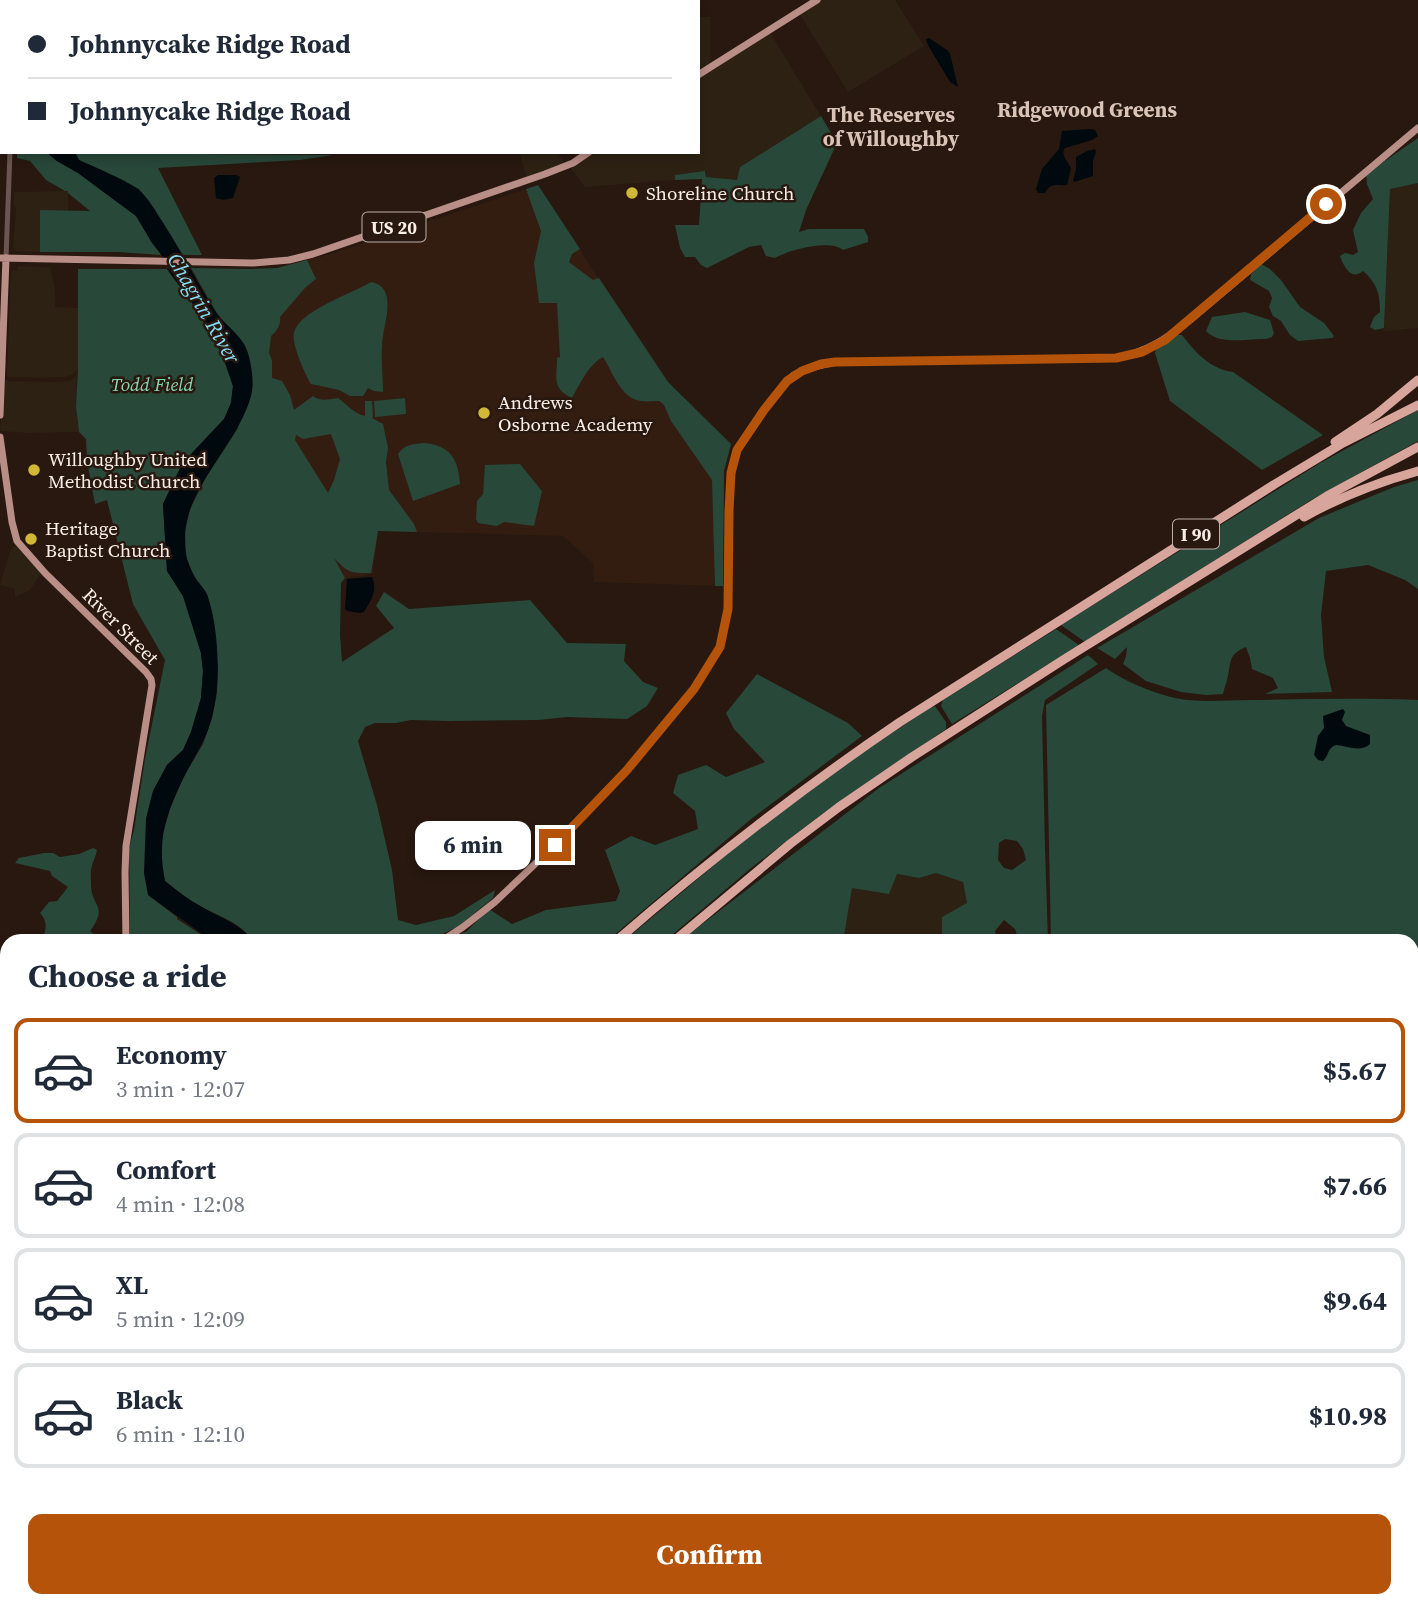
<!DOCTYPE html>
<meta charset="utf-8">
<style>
body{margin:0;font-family:"Source Serif 4",serif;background:#f2f2f3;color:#1f2937;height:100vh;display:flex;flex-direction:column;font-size:26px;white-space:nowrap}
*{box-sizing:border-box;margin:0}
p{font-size:23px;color:#747a83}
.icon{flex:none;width:38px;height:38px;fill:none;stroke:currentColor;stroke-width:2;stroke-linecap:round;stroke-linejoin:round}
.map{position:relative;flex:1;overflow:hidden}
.drawer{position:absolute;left:0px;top:934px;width:1419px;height:674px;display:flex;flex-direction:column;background:#fff;border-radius:21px 21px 0 0;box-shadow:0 4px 10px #0003}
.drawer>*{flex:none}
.guide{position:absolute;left:0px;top:0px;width:700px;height:154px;box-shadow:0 4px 10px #0003;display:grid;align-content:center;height:154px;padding:0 28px;background:#fff}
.end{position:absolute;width:32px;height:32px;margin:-16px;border:9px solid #b45309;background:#fff;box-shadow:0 0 0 4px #fff}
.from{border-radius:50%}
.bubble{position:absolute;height:49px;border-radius:14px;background:#fff;box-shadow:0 4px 10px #0003;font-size:23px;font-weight:700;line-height:49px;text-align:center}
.guide b{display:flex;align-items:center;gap:24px;height:66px;font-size:26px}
.guide b+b{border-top:2px solid #e0e1e3}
.guide i{width:18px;height:18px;background:#1f2937}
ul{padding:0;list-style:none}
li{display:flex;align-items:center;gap:21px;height:105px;margin:0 14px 10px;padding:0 14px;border:4px solid #e0e1e3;border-radius:14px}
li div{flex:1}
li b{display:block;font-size:26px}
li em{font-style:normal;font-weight:700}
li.selected{border-color:#b45309}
li>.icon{width:63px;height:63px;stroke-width:1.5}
h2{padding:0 28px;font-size:32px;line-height:84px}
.cta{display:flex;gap:14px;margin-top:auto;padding:14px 28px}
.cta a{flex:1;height:80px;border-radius:14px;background:#b45309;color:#fff;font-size:28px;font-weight:700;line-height:80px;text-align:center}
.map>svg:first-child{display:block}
</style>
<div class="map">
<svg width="1418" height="1608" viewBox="0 0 1418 1608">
<rect width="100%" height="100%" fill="#28180f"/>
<path fill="#2c2113" d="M820 0H895L924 46 848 92 799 13Z
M698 17H710V64L698 73Z
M769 31 821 116 740 167 738 180 706 177V171L675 175V180L585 187 570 167 590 152H698V78Z
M519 152H557L564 163 527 178Z
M1418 183V328L1384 331 1390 188Z
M68 191V211L40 210V252L16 251 13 247 16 209 14 206V192Z
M20 266 50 267 55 289V307L78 308V370L71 375 64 377 44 378 9 377 7 374 11 272 14 270 17 271V267Z
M77 375 76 406 79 432 28 433 0 431 3 378 9 381 54 382 70 381Z
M17 543 42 572 30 590 15 597V589L0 585 10 551Z
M936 873 963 882 967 903 942 940 945 941 836 942 844 936 852 888 896 874 919 878Z"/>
<path fill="#321d10" d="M538 185 606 290 668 382 731 444 724 471 723 586 594 582 593 563 563 536 378 531 373 574 345 578 336 588 303 528 248 269 277 268 331 254Z"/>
<path fill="#28483a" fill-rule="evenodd" d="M821 116 837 143 806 210 799 232 809 229H864L868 237V242L843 250C829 239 789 250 775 258L766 256 761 245 749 247 707 268 701 265 695 257H685L680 248 675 225H699L702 179 675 180V175L705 171 706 177 737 180 740 167Z
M1418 138V183L1390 189 1384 328 1375 330 1370 327 1374 317 1380 312C1380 294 1377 283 1363 271 1351 281 1344 267 1340 256L1345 253 1353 255 1358 252 1353 230 1361 213 1373 199 1367 184 1366 174Z
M17 152H46L57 161 78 173 136 216 161 255 118 252H40V210L90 211 68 193V191H65L46 180 30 161 17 158Z
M75 153 333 155 300 160 158 168 202 255H183L153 207 139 189 79 160Z
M538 185 580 249 572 254 569 262 593 280 599 278 668 382 731 444 724 471 723 586H715L712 480 671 421 664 405 659 401C653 401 646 402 641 401 621 399 612 371 603 357 589 364 580 384 572 398 551 388 557 377 557 358L560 357 557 303H539L534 263 541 231 526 189Z
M307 260 316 279 305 288 280 317C281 325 277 331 271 336L269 353 272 360V378L282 381 290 395 294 410 313 396C320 402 330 399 338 398 349 406 353 413 365 416V401H372L373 417 372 418 383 424 388 448 386 462 389 490 414 524 417 532 378 531 371 573C349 573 349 573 334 558L345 578 341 583 340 635 342 662 394 628 376 606 384 592 409 609 530 600 567 643 626 644 624 661 643 682 658 688 647 706 627 719 567 717 538 720 449 721 411 720 396 723H375L365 727 358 741 377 805 392 870 398 920 416 925 454 916 495 890 493 898 460 925 429 941H252C244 924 218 916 202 907 189 900 177 891 165 881L161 861V840L170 809 183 778 203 744 212 718 217 693 218 668 214 625 207 595 194 576 186 557 185 531 190 509 205 479 238 428 244 345 217 314 191 268 248 269 277 268ZM331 434 340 459 334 480 328 493 295 440 296 435 303 439Z
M1261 264 1270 269 1281 280 1300 307 1324 323 1334 336 1332 338 1298 341 1290 335 1281 321 1273 316 1269 307 1272 298 1269 291 1250 280 1251 274Z
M78 269H167L195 307 213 338 222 354 233 386 231 403 224 419 192 453 181 468 163 504 167 571 183 596 201 653 203 671 201 698 191 732 183 750 167 765 153 791 146 819 148 895 177 917V919L211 941H130L129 848 134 830 145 759 165 660 133 604 107 500 95 504 87 461 86 439 79 432 76 406 78 370Z
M371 282C400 287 382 327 382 346 381 361 383 377 383 392L374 391 368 388 363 396H350L339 390 311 384C305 374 291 343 294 332 301 310 351 294 371 282Z
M1245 312 1270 320 1274 333 1272 337 1266 339C1248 338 1220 346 1206 331L1212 317Z
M1176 335H1182C1195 352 1210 369 1233 372L1323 435 1262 470 1170 401 1155 353 1157 347Z
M405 398 406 414 375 417 374 401Z
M1418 410V441L1311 500 1085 642 1061 625 1320 463Z
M425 443C451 446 458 459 460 484L413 501 398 454C404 444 414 444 425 443Z
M520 464 542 491 534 526 504 522 497 526 478 523 476 519 477 501 483 494 485 465Z
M1418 480V589L1405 580 1368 565 1326 571 1321 615 1324 657 1332 692 1265 694 1278 688 1273 678 1252 669 1250 658 1246 647C1229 654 1231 661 1228 676 1227 682 1224 688 1223 694L1206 695 1181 692 1146 681 1123 664 1126 656 1127 647 1115 659 1097 648 1319 518 1394 487Z
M1056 629 1079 645 952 724 941 706 943 700Z
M1088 655 1098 664 1045 700 1042 716 1045 848 1048 941H1019L1015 929 1004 920 995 931 997 941H942V917L967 903 963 882 936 873 919 878 897 874 889 894 852 888 844 936 836 941 679 942 879 788ZM1005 839 1017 841 1023 849 1026 860 1012 870 1004 868 998 860 999 843Z
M1106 668C1124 681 1153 693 1175 698 1199 703 1226 700 1251 700 1307 699 1362 698 1418 700V1212L1412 1232V942L1051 941 1046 705Z
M757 674 848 723 862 736 751 819 607 941 458 942 462 933 466 932 489 909 512 924 546 910 616 901 620 891 605 850 631 836 655 845 698 829 695 811 673 793 678 775 706 765 726 777 765 762 734 729 726 713Z
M935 706 946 722V729L822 814 751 868 665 941 623 942C674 899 724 856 776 815 826 777 878 742 930 708Z
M93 848 97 850C96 856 93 861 92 866 90 872 91 878 91 884 91 907 109 905 90 931L95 935 87 941H43C45 929 49 923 40 913L49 902 57 901 68 887 52 876 50 871 15 863 19 858 44 853H53L60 857 79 854Z
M1418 1231V1369L1412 1370V1266Z
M1412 1411 1418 1412V1516L1412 1513Z
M1412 1540 1418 1541V1608H1174L1181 1601H1412Z
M21 1601H200L195 1608H17Z
M207 1601H334L324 1608H202Z
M380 1601H467V1608H380Z
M546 1601H969L970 1608H545Z
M976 1601H1146L1152 1608H976Z"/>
<path fill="#00090d" d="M929 38 947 50 950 54 958 87 950 82 928 45 926 39Z
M1090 129 1095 130 1098 136 1092 140 1065 148C1060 154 1068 162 1071 168L1067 185C1056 186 1051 182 1045 193H1038L1036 189 1042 169 1059 149 1062 131Z
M1095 149 1096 152 1093 161V176L1074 182 1073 180 1076 169V157L1087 151Z
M46 152H75L79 160C92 166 131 182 140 191 149 199 155 211 162 221 181 251 197 283 216 312 224 324 237 332 244 344 251 356 255 383 251 396 238 444 188 484 185 534 184 550 187 565 196 579 200 585 206 590 208 597 219 630 221 684 212 717 206 741 193 758 183 779 165 815 157 842 165 881 177 891 189 900 202 907 217 916 244 926 252 941H212L148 895 144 873 146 819 153 791 167 765 183 750 191 732 201 698 203 671 201 653 183 596 167 571 163 504 180 468 192 453 224 419 231 403 233 386 222 354 213 338 195 307 167 269 171 267 152 243 136 216 78 173 57 161Z
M218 175H236L240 177 233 198 223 200 216 198 214 178Z
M372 577C378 591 371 600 364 612L360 613 347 611 345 609 347 579Z
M1343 709 1345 712 1342 720 1346 726 1370 735V744C1360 753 1348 746 1336 745 1327 748 1329 756 1323 761L1318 760 1314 755 1318 736 1324 728 1323 716Z"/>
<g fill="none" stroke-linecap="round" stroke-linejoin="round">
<path stroke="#00090d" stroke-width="2" d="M1412 1354H1418
M0 1451 7 1447"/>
<path stroke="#00090d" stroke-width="7" d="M1412 1083H1418"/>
<path stroke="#6a5552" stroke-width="5" d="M11 2V0
M6 258 10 152
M1412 1241 1418 1220
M199 1608 204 1601
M1171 1608 1178 1601"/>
<path stroke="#b98e87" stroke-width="7" d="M698 75 817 0
M0 258 253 263 289 260 313 254 545 174 573 163 589 152
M0 415 6 258
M0 437 12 522 17 541 45 573 146 672 151 679 152 685 126 846 125 872 126 942
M440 942 463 927 495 902 555 845 627 770 694 689 720 647 728 609 729 511 731 473 737 450 764 410 787 381 794 375 809 368 835 362 1116 358C1147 352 1166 339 1190 320L1418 128
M0 1334 7 1331"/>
<path stroke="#d8a59d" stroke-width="9" d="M1335 442 1377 414 1418 380
M1304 517C1340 497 1378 482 1418 471
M615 942C706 863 801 789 900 722L1275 484 1343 443 1418 405
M673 942 790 844 839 807 912 757 1063 660 1327 496 1418 447
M0 1474 7 1468
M0 1521 7 1515"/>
<g stroke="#9b8d86" stroke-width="4.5">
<path id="rail" d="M13 2 31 0
M53 2 68 0
M613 2 616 0
M0 8H2
M0 149H2"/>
</g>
<use href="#rail" stroke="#28180f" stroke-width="2" stroke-dasharray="5" stroke-linecap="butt"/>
</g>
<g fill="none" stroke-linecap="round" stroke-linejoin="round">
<path stroke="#b45309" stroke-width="9" d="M555 845 627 770 694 689 720 647 728 609 729 511 731 473 737 450 764 410 787 381 802 371 821 364 835 362 1116 358 1142 352 1165 340 1326 204"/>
</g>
<g fill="#d1b736" stroke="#28180f" stroke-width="2.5">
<circle cx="632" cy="193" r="7"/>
<circle cx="484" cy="413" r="7"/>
<circle cx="34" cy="470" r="7"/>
<circle cx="31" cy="539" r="7"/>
</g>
<g text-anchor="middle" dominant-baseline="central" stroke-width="5" stroke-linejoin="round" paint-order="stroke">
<g fill="#28180f" stroke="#bbaea7" stroke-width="2">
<rect x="362.5" y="212.5" width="63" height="29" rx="5"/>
<rect x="1173" y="519.5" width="46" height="29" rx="5"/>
</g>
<g font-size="18" font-weight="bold" fill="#faeee8">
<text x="394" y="227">US 20</text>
<text x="1196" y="534">I 90</text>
</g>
<g font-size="19" fill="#faeee8" stroke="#28180f" text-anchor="start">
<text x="646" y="193">Shoreline Church</text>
<text x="498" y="402">Andrews<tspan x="498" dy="22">Osborne Academy</tspan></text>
<text x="48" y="459">Willoughby United<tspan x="48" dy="22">Methodist Church</tspan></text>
<text x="45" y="528">Heritage<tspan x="45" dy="22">Baptist Church</tspan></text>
</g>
<g font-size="19" font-style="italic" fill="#85d4b1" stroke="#28180f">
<text x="152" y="384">Todd Field</text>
</g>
<g font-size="19" fill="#faeee8" stroke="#28180f">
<text transform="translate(121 626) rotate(45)">River Street</text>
</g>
<g font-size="21" font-weight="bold" fill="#dac4b8" stroke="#28180f">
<text x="1087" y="109">Ridgewood Greens</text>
<text x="891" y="114">The Reserves<tspan x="891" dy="24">of Willoughby</tspan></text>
</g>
<g font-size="21" font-style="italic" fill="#82ddf3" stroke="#28180f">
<text transform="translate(204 308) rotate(60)">Chagrin River</text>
</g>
</g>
</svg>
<i class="end from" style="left:1326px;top:204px"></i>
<i class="end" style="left:555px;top:845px"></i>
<div class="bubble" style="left:415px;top:821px;width:116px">6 min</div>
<div class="guide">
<b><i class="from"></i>Johnnycake Ridge Road</b>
<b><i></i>Johnnycake Ridge Road</b>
</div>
<section class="drawer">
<h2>Choose a ride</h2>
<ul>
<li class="selected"><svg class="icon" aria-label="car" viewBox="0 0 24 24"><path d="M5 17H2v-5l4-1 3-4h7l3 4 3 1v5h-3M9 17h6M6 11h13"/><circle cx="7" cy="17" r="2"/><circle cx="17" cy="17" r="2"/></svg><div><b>Economy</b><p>3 min · 12:07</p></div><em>$5.67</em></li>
<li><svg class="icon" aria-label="car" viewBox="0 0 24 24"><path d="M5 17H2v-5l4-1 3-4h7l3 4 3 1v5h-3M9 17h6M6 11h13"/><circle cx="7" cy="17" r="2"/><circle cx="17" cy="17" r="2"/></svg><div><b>Comfort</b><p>4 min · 12:08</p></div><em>$7.66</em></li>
<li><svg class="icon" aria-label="car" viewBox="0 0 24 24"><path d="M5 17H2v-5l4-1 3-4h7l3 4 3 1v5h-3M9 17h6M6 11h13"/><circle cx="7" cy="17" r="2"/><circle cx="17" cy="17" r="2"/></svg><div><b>XL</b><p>5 min · 12:09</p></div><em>$9.64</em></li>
<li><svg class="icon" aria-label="car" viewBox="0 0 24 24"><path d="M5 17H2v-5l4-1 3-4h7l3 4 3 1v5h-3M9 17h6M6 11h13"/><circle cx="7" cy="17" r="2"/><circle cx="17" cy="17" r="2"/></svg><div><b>Black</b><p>6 min · 12:10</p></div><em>$10.98</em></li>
</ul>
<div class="cta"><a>Confirm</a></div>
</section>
</div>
